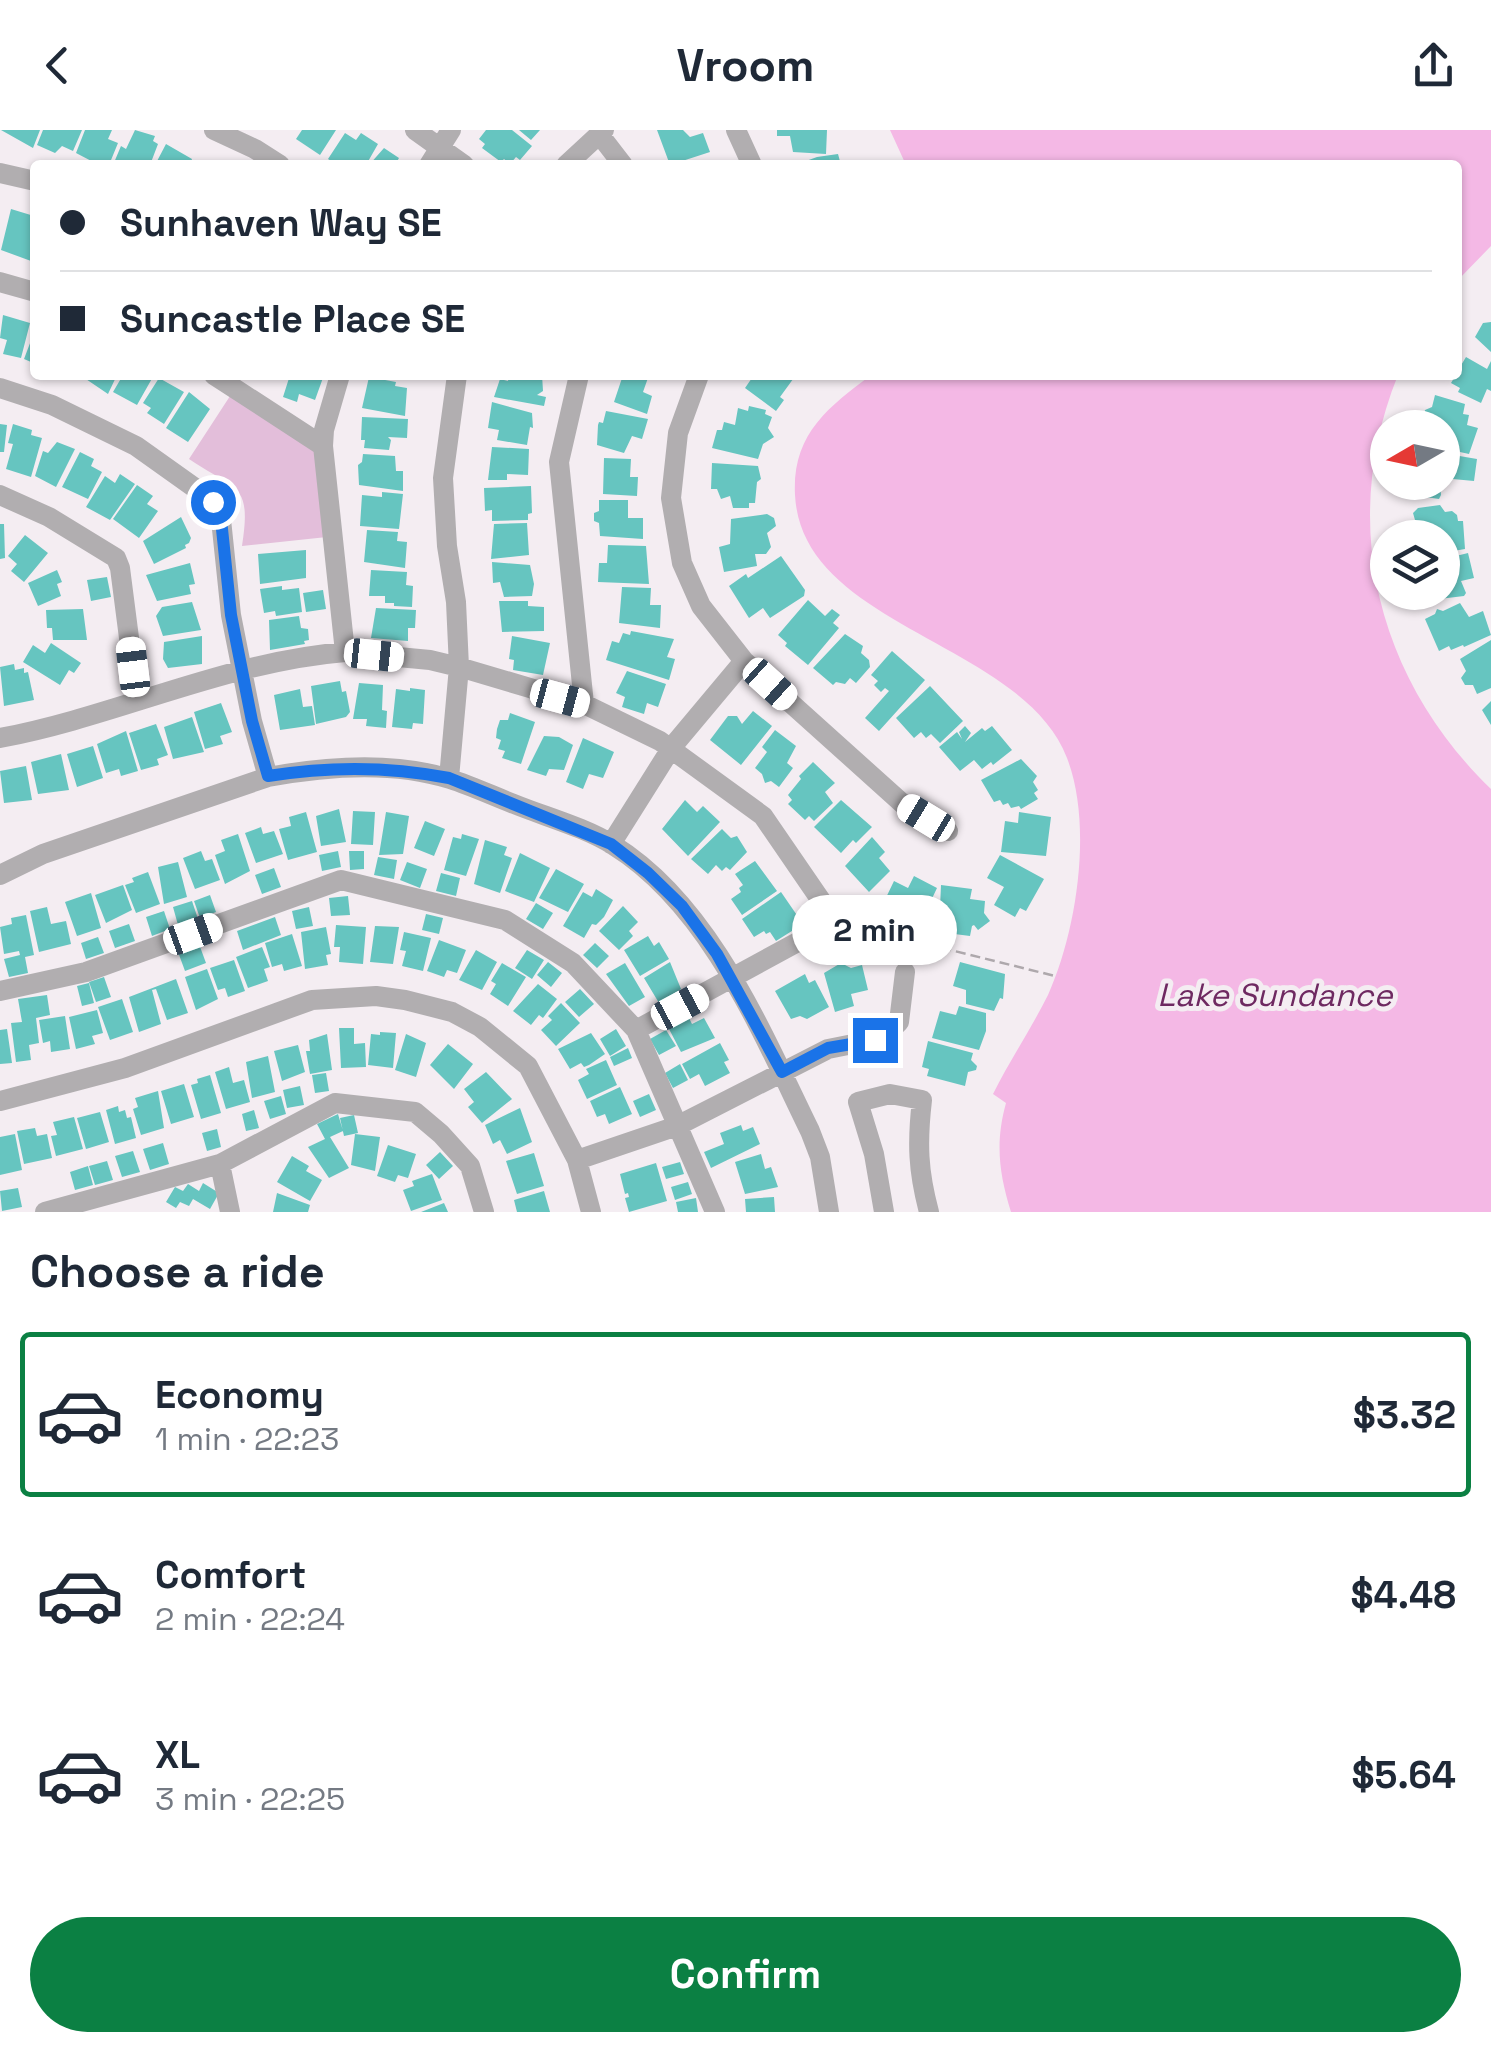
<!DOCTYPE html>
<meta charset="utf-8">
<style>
body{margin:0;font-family:"Space Grotesk",sans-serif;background:#f2f2f3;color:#1f2937;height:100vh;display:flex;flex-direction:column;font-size:38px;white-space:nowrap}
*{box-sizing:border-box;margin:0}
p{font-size:32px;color:#747a83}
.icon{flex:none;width:55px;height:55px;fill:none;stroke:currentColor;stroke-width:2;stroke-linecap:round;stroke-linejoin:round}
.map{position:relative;height:1082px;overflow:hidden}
.sheet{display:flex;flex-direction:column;background:#fff;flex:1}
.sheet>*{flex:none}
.hud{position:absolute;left:30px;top:30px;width:1432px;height:220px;border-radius:10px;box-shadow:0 2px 8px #0004;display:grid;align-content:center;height:220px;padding:0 30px;background:#fff}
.needle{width:65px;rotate:261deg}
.controls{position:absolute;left:1370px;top:280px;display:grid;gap:20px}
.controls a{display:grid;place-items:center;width:90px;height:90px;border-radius:50%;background:#fff;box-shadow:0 2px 8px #0004;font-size:50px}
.end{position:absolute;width:45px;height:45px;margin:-22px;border:12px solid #1a73e8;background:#fff;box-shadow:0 0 0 5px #fff}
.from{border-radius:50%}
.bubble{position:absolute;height:70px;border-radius:35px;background:#fff;box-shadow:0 2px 8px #0004;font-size:32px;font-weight:800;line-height:70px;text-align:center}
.car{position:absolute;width:30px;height:60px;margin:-30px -15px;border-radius:12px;box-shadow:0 0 8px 2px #0007;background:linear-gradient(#fff 24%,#345 0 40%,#fff 0 76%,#345 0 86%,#fff 0)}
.hud b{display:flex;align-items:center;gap:35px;height:95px;font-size:38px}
.hud b+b{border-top:2px solid #e0e1e3}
.hud i{width:25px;height:25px;background:#1f2937}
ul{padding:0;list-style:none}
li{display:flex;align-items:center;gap:30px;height:165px;margin:0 20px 15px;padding:0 10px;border:5px solid transparent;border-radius:10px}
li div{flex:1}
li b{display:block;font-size:38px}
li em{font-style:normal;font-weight:800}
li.on{border-color:#0b8043}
li>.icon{width:90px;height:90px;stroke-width:1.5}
h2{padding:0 30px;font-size:45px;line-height:120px}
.action{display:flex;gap:20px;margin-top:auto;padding:20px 30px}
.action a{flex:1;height:115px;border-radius:60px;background:#0b8043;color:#fff;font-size:40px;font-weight:800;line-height:115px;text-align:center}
header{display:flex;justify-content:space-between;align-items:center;height:130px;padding:0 30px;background:#fff;font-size:45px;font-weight:800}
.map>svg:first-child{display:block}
</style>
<header><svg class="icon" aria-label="back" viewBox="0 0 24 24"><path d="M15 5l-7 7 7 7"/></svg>Vroom<svg class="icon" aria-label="share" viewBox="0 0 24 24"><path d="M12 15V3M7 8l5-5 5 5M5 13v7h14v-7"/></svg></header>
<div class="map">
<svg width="1491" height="1082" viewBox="0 0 1491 1082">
<rect width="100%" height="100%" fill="#f4edf2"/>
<path fill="#e3beda" d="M232 263 317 323 327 407 242 416C252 351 236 361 189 329Z"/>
<path fill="#f4b8e5" d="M890 0H1491V116L1458 150V35H906Z
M871 245H1398C1338 393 1377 549 1491 659V1082H1011C999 1043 995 1013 1006 973L993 964C1010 930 1031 899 1048 865 1077 801 1093 695 1067 628 1022 511 802 498 795 365 792 305 827 278 871 245Z"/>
<path fill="#66c5c0" d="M1 0H40L33 18Z
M43 0H82L73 21 62 16 55 23 37 15Z
M85 0H112L108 9 118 13 109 35H99L76 23Z
M135 0 155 6 153 11 158 14 150 35H113L121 16 126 19Z
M302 0H336L320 25 296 9Z
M486 0H512L532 16 520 30 516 27 510 34 504 29 501 32 482 18 485 14 479 9Z
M519 0H540L531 10Z
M657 0H683L690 7 703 3 710 22 670 35Z
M777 0H827L826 24 793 22 790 6H777Z
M345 3 356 10 361 3 378 14 366 35H332L334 33 328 29Z
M166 14 192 29 190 35H155Z
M384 18 399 28 395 35H369Z
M838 24 841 35H795L817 27Z
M11 79 34 86 30 97 35 98V118L31 131 1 120Z
M3 185 30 193 21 228 3 224 7 210 0 208Z
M1491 192V222L1475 207 1483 193Z
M35 200V231L31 232 24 229Z
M1466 227 1487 239 1491 231V261L1487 259 1481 273 1458 262 1460 258 1451 253 1454 248 1449 245H1458V236L1460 237Z
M80 245H117L108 264Z
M123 245H154L137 275 113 262Z
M290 245H324L315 270 299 264 297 272 283 267Z
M509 245H542L543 261 537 265 546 267 544 276 494 267 500 249 508 251Z
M623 245H649L643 262 652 266 647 284 614 272Z
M754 245H796L780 267 784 270 776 281 745 258Z
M369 247 396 252 395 256 407 258 405 286 362 278Z
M159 248 184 262 164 294 147 283 151 278 143 273Z
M189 262 210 279 188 312 166 298Z
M1435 265 1465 274 1463 284 1469 285 1467 295 1478 298 1469 324 1442 318V298H1427L1431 293 1424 287 1425 280 1432 277Z
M492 272 532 283 533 298 530 297 527 315 497 310 499 300 488 298Z
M749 276 766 280 765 284 772 287 768 298 774 307 763 314 758 329 712 318 717 300H722L724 292 735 295 738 278 748 281Z
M606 281 648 289 642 309 632 306 624 323 597 315 598 295 599 292 603 293Z
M362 287 408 289 407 308 388 307 391 310 389 320 364 318 365 310H361Z
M0 294 7 295 4 322H0Z
M13 294 32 300 31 305 42 308 31 347 6 339 13 314 8 313Z
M57 312 75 319 56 357 35 346 43 321 48 323Z
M492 317 529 319 528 345 507 344V350H488Z
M80 322 94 329 91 336 102 342 88 369 62 357Z
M1442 323 1477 329 1474 351 1442 348Z
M363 324 395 326 396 341H403V361L359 355 358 335 362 332Z
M604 328 631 329 630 347H638L637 366 603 364Z
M712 333 758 336 761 349 757 352 755 373H749V378H733L730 366 721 369 717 359H711Z
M120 344 135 354 110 390 86 377 105 346 115 353Z
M1406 352H1440L1441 365 1439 369 1405 364Z
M137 355 153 366 147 374 158 381 139 408 113 389Z
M531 356 532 383 528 384V390L492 391V380L485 381 484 358Z
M382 362 403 364 399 399 360 396 362 365 382 367Z
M599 370H628V388H643V409L600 406 599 393 594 391V383L599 381Z
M1440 375 1445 382 1452 381 1457 385 1458 391H1463L1465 419 1442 423V408H1410L1409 398 1417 397 1413 383 1418 378Z
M767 384 774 388 776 396 767 403 771 417 766 424H755L757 436 724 442 719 417 730 414 731 389Z
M181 387 191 408 189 413 185 415 186 418 154 434 143 411Z
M527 393 529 425 491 429 494 394Z
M0 394H4L5 428 0 429Z
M367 400 398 402 397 411 407 412 405 438 364 432Z
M25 405 48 423 24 452 11 441 17 434 8 426Z
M608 415 646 416 649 454 598 452 599 433H607Z
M306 420V448L260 454 258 424Z
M1468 423 1474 448 1461 451 1466 463 1464 466 1431 470 1430 462H1442V434L1450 433 1448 428Z
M781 426 805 460 804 466 770 488 763 478 749 488 729 456 746 444 748 448Z
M492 432 530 435 534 454 532 466 504 467 500 452 493 453Z
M190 433 195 454 189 455 191 464 157 471 146 445Z
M57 440 62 452 57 454 61 466 38 476 28 453Z
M371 440 407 442 406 455 413 456 412 477 394 476V473H385V466H369Z
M107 447 111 467 91 471 87 450Z
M282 456V460L299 458 302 482 276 486 275 481 264 483 260 459Z
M622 457 651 458 650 475H661L660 498 619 493Z
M323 460 326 479 306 482 303 463Z
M808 470 825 486 832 479 840 485 833 493 839 498 808 535 785 516 787 513 778 505Z
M499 471H528V476L544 477V501L502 502Z
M192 472 201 500 163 506 156 486 162 477Z
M1460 473 1469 487 1483 481 1491 505 1464 517 1463 515 1451 520 1449 516 1439 521 1425 489 1435 484 1437 479 1443 481Z
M376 478 416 480 415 498H408V511L371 508Z
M83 479 87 510H53L52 498H47L46 480Z
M299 486 301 498 308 499 309 510 304 511 305 514 270 520 269 490Z
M631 501 674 509 667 527 675 529 669 550 606 530 612 511 619 513 623 503 630 505Z
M845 504 863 516 861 523 869 530 870 537 856 553 850 548 845 554 836 552 833 555 813 538Z
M202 506V534L168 538 163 529 164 512Z
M512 506 550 513 543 545 513 540 514 530 509 529Z
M1491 510V558L1477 564 1473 555H1465L1461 548 1466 541 1460 529Z
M51 513 81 533 74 543 69 540 60 555 23 532 33 515 45 523Z
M892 521 925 550 879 601 865 588 889 561 885 558 881 562 874 555 878 551 871 545Z
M14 534 15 540 24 538V543L28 542 34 570 4 576 0 537Z
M627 541 666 554 658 577 647 573 644 584 622 577 625 567 616 563Z
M340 551 342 562 346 561 350 582 346 587 316 594 311 556Z
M359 553 383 555 382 580 387 581 386 598 366 596 367 589H353Z
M930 556 963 591 940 613 931 604 926 608 921 602 914 608 896 588Z
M410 558 425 560 423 594 413 593 412 599 392 597 396 559 410 561Z
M300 559 303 577 312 576 315 595 280 600 274 565Z
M1491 571V595L1482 580Z
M221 573 232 602 220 606 223 614 205 619 194 582Z
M753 581 772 596 741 635 710 610 728 586H737L742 594Z
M510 583 535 592 521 634 502 628 505 621 498 619 501 610 496 608 497 599 500 590H508Z
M192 587 204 622 173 629 164 597Z
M156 594 168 625 157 629 159 635 141 640 129 603Z
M965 596 971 603 965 612 982 598 985 601 992 596 1012 620 993 635 991 632 982 639 974 630 960 641 939 617 957 602 962 609 959 602Z
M775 600 796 616 787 633 793 638 779 657 771 651 765 653 762 644 755 638 767 622 762 617Z
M126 601 138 641 121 646 119 639 106 643 97 614Z
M544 606 559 607 573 615 564 640 549 639 546 646 527 640Z
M583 608 614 622 603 648 589 644 583 659 566 652Z
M93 616 103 648 77 657 67 624Z
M61 624 69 660 38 664 31 632Z
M1021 629 1037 646 1033 652 1038 660 1034 663 1038 669 1021 679 1019 676 1011 678 1008 673 1003 675 1000 670 994 672 981 650Z
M813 632 835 653 825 662 833 673 814 691 809 686 805 690 788 674 792 670 788 665 801 649 799 646Z
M26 636 32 670 4 673 0 641Z
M685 670 697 682 703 676 720 692 688 726 662 699Z
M841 670 872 697 856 713 853 710 841 723 814 697Z
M339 679 346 712 321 716 316 686Z
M353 681 375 682 373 715 351 714Z
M306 682 317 722 288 730 279 699 291 696 289 687Z
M386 682 409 686 403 724 379 725Z
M1019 682 1051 687 1046 726 1001 722 1005 691 1018 693Z
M425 691 445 699 434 726 414 718Z
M261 697 263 704 274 701 283 724 256 733 245 703Z
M722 699 731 708 737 706 747 722 730 740 726 737 722 741 716 735 708 744 691 729Z
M238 704 250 741 225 754 215 725 225 721 221 710Z
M462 704 479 709 466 746 444 740 453 707 461 709Z
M872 707 885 722 879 728 890 741 869 762 845 736Z
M485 710 507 717 504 725 512 728 500 763 474 754Z
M201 721 205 731 212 729 220 750 195 759 183 728Z
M338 721 341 737 322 741 319 725Z
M349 721H364V739L350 740Z
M520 723 550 738 534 772 505 761Z
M1000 725 1044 749 1026 781 1020 778 1015 787 994 775 1004 757 987 748Z
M378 727 397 730 394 749 374 745Z
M755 731 777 761 742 785 731 769 741 762 739 758 743 755 735 744Z
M178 732 187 767 164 774 158 737Z
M407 732 427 739 420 758 400 750Z
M274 738 281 757 262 764 255 745Z
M556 739 584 754 568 782 539 768Z
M148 742 160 774 136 783 125 755 134 752 132 748Z
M441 743 460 748 456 766 436 761Z
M914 746 937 758 919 796 881 778 894 751 908 758Z
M123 755 132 780 106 793 95 765Z
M941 755 972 759 970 769 985 771 984 783 990 791 978 800 974 795 972 796 970 806 939 802Z
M596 759 613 770 604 787 596 795 592 794 584 808 563 796 583 762 592 767Z
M781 762 803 794 776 811 770 802 766 804 764 801 754 807 742 789Z
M91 763 101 798 77 806 65 772Z
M210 765 216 782 200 788 194 771Z
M348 766 350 785 331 786 329 768Z
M192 771 198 789 178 795 173 777Z
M536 773 553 783 543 799 526 789Z
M623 776 638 792 629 801 633 806 619 820 599 801Z
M47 777 51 794 66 791 71 814 39 822 30 781Z
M309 777 313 796 296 799 292 781Z
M164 781 170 799 152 806 146 787Z
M426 784 443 788 439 804 422 800Z
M26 785 34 825 25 827 28 843 9 847 4 829 20 825 19 821 4 824 0 797 12 794 11 788Z
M275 787 281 805 243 820 237 801Z
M129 794 135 811 115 818 109 801Z
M336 795 366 797 363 834 339 832 340 817H334Z
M375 796 399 797 393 834 370 832Z
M326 797 331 824 326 825 328 835 305 839 301 802Z
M404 802 431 808 423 841 402 836 406 821 400 820Z
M292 804 302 836 284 841 282 834 272 837 265 813Z
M648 806 654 816 659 812 669 829 640 846 624 820Z
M98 807 104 823 86 829 81 813Z
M439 810 466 820 457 843 447 840 444 847 427 841Z
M595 813 609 826 597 838 583 825Z
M199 814 206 833 185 841 178 822Z
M262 817 270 837 264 839 268 851 248 858 236 827Z
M476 820 497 832 482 860 459 850Z
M527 820 544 830 532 849 515 838Z
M234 830 245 861 228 867 225 858 218 860 210 838Z
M548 832 562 843 551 857 537 845Z
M670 832 681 859 659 873 644 848Z
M960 832 1005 844 1003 869 1000 868 994 881 966 874V860L953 856Z
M502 833 526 847 508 876 490 864 496 854 491 851Z
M625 833 645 867 629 876 606 844Z
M841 833 851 838 862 835 868 860 851 864 854 876 835 882 824 843Z
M207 839 218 869 196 880 185 847Z
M805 844 809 853 815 850 829 877 807 889 800 886 791 889 775 861Z
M104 847 111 867 96 872 89 852Z
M176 849 188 883 167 890 156 859 152 860 161 894 139 902 129 867Z
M89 853 94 873 82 876 77 856Z
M538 854 557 869 543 888 539 885 531 895 513 881Z
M580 859 594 874 579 887 565 872Z
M47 865 50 885 36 888 39 913 29 915 31 930 16 932 11 893 22 892 18 869Z
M122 869 133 902 110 910 98 877Z
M561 873 580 893 556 916 541 900 552 890 548 886Z
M959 876 986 883V901L979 920 932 908 940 881 956 885Z
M97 880 103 903 92 906 95 914 76 919 69 887Z
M65 886 70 919 51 922 50 911 43 913 39 890Z
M689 888 692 894 704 888 715 908 681 922 669 899Z
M339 898H354V914L365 913 366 937 341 938Z
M7 899 12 933 0 934V900Z
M616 899 626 916 610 926 600 909Z
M666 900 676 916 659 925 650 909Z
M380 902 396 903 393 938 368 935 371 904 380 905Z
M591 903 605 924 589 935 584 937 581 933 570 939 558 919Z
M327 904 332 940 310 944 306 921H310L309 910Z
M406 904 426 913 416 947 395 940Z
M928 911 973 923 971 930 977 936 976 940 968 942 965 956 927 946 929 939 922 937Z
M720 913 729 930 724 932 730 943 705 956 699 944 690 949 682 934Z
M448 914 473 934 454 959 430 935Z
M298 915 305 942 282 951 274 921Z
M628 918 632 928 614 936 610 927Z
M268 926 275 962 252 968 246 932Z
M606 930 617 955 587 969 578 950 589 944 586 939Z
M680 934 688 950 673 958 665 943Z
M229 937 233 953 244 950 250 972 226 979 215 942Z
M486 942 512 969 482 993 468 977 474 972 464 959Z
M326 943 329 961 315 963 312 945Z
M210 945 221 983 201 989 191 955 198 953 197 949Z
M184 954 194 987 171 994 161 961Z
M300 956 304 975 287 978 283 960Z
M620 957 632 984 609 994 605 984 597 987 590 971Z
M158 961 164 998 141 1005 133 979 138 977 135 968Z
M649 964 656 980 640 987 633 971Z
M281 966 286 984 270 989 264 971Z
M118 976 119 982 125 980 127 988 131 987 136 1008 115 1014 106 980Z
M520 978 532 1012 507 1024 500 1010 493 1014 485 995Z
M254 980 259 998 246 1001 242 984Z
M100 982 109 1012 86 1019 77 988Z
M338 984 343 1001 330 1007 349 1038 329 1048 308 1017 325 1009 317 994Z
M354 985 358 1003 344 1006 340 988Z
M74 987 83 1019 56 1026 51 1006 57 1005 53 992Z
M741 995 743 1001 753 997 760 1014 711 1038 704 1022 724 1014 720 1003Z
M35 998 37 1006 47 1004 52 1028 24 1034 17 1001Z
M217 999 221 1017 207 1021 202 1003Z
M15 1004 22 1040 0 1045V1007Z
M355 1004 380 1007 375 1041 351 1035Z
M163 1013 169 1034 150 1040 143 1019Z
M388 1015 416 1024 408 1048 398 1045 395 1052 377 1046Z
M133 1021 140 1042 122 1047 115 1026Z
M440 1022 453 1036 439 1049 426 1035Z
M534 1023 544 1056 517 1064 506 1031Z
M761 1024 765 1039 771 1037 778 1057 745 1064 735 1032Z
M292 1026 309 1036 306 1041 322 1050 310 1071 277 1052Z
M107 1031 113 1050 95 1055 89 1036Z
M680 1032 684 1044 666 1049 662 1037Z
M656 1033 667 1071 629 1082 625 1068 629 1067 628 1063 625 1064 620 1044Z
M88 1036 93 1055 75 1060 70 1042Z
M432 1044 442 1070 411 1081 403 1060 414 1056 412 1051Z
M688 1052 692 1064 675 1070 671 1057Z
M203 1053 219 1063 210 1079 193 1069 189 1076 180 1072 176 1078 166 1072 175 1057 183 1061 188 1054 199 1061Z
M18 1058 22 1077 2 1081 0 1061Z
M544 1061 550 1082H517L514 1070Z
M277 1063 310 1075 308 1082H273Z
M774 1067 775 1082H746L745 1069Z
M696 1068 698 1082H678L676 1072Z
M444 1073 448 1082H421Z"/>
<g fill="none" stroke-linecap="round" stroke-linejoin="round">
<path stroke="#aea8ac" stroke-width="2.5" stroke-dasharray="10 5" stroke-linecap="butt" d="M854 796 1055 846"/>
<path stroke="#b1aeb0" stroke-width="20" d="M214 0 255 19 280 35
M415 0 464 35
M736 0 752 35
M599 4 623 35
M429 35 451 0
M566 35 604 0
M0 43 35 51
M0 152 35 162
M214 245 323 316
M579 245 559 332 584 574
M699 245 678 303 671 368 682 433 701 476 744 531 903 674 948 701
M0 258 52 275 136 316 202 363 220 380 231 485 252 591 268 647
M0 365 49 387 116 428 120 438 137 570
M345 522 430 530 459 537 584 574 660 611 763 686 822 772 825 788 818 801 636 900
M0 608C117 586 225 532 345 522L323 316 324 300 340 245
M449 648 459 537 456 472 447 416 443 348 457 245
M611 714 672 617 744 531
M0 745 43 724 268 647C327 636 393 631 450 649 472 656 493 666 514 674 546 687 584 697 613 715 710 775 762 903 810 1001L820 1027 829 1082
M0 861 86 842 341 750 505 790 573 833 636 900 715 1082
M0 971 125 938 312 870 376 866 405 870 452 882 480 897 528 936 577 1030 591 1082
M577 1030 677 996 828 919 883 908 899 892 905 842
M220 1034 230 1082
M45 1082 220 1034 335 973 415 982 441 1004 470 1036 484 1082
M884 1082 874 1024 858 972 890 964 922 970C917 1013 918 1041 929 1082"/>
</g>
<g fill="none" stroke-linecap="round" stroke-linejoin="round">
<path stroke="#1a73e8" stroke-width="12" d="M213 372 220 380 231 485 252 591 268 646C330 636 388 636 449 648L611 714 648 743 682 776 717 824 782 942 828 918 875 910"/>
</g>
<g text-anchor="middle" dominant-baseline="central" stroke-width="10" stroke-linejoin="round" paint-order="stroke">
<g font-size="32" font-style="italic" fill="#6e2961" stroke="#f4edf2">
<text x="1275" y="865">Lake Sundance</text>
</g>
</g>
</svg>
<div class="controls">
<a><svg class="needle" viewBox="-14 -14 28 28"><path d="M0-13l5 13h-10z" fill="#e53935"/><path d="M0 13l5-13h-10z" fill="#747a83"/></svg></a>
<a><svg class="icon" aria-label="layers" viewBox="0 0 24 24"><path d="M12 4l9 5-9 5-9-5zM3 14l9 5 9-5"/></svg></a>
</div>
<i class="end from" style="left:213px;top:372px"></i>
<i class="end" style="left:875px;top:910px"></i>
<div class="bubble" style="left:792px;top:765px;width:165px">2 min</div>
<i class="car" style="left:374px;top:525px;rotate:96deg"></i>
<i class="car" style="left:133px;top:537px;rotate:353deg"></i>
<i class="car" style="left:770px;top:554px;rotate:132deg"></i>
<i class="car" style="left:560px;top:568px;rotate:105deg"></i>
<i class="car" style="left:926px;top:688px;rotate:301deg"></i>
<i class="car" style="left:193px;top:804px;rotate:70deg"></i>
<i class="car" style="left:680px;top:877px;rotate:62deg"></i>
<div class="hud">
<b><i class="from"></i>Sunhaven Way SE</b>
<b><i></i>Suncastle Place SE</b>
</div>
</div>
<section class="sheet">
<h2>Choose a ride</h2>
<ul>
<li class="on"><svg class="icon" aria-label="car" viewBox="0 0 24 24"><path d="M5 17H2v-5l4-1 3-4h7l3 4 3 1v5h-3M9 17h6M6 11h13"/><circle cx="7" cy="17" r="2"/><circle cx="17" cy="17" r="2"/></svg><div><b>Economy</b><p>1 min · 22:23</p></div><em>$3.32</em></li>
<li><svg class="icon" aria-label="car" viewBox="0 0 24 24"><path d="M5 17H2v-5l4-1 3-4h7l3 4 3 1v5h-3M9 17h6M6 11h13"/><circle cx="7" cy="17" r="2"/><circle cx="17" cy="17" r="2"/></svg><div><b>Comfort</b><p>2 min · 22:24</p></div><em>$4.48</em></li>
<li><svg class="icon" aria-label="car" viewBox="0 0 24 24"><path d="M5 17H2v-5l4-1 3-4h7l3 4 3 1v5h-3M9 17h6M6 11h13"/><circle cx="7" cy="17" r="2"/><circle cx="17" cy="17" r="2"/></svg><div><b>XL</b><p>3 min · 22:25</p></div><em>$5.64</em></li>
</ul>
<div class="action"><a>Confirm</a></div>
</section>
